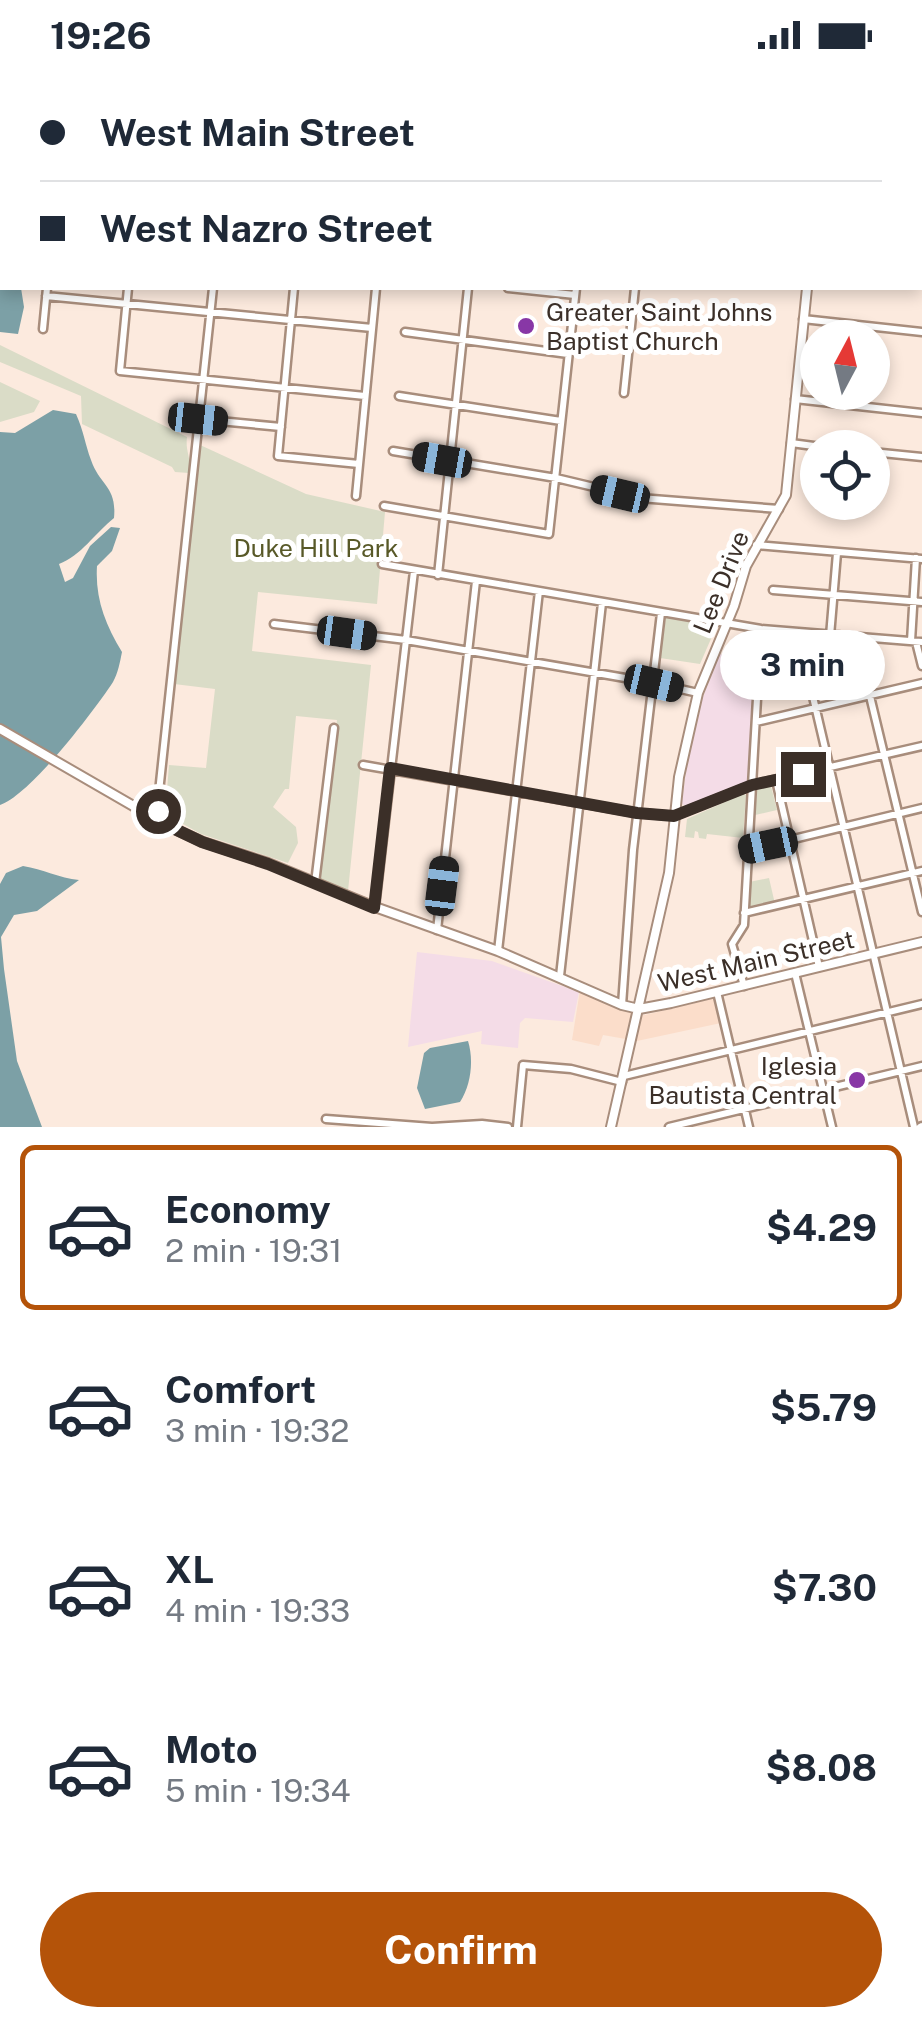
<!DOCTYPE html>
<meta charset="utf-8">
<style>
body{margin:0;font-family:"Public Sans",sans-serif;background:#f2f2f3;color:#1f2937;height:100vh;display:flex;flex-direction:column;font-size:38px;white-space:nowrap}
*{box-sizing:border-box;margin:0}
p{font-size:32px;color:#747a83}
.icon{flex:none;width:55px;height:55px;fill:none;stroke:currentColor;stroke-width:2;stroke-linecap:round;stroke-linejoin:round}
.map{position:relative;height:1057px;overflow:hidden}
.sheet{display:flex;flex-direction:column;background:#fff;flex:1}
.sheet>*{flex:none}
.banner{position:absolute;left:0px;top:0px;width:922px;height:220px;box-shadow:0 5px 15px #0003;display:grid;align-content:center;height:220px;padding:0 40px;background:#fff}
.needle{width:65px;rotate:7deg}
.controls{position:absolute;left:800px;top:250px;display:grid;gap:20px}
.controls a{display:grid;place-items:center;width:90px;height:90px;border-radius:50%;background:#fff;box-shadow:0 5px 15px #0003;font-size:50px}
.end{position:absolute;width:45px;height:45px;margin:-22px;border:12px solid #3b2f28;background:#fff;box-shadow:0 0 0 5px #fff}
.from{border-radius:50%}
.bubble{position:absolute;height:70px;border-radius:35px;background:#fff;box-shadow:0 5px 15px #0003;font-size:32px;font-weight:700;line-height:70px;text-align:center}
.car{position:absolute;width:30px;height:60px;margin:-30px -15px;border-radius:12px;box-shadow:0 0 8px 2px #0007;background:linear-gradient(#222 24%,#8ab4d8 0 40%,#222 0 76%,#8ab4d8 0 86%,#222 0)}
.banner b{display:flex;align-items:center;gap:35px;height:95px;font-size:38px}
.banner b+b{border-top:2px solid #e0e1e3}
.banner i{width:25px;height:25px;background:#1f2937}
ul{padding:18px 0 0;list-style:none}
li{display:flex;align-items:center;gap:30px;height:165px;margin:0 20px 15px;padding:0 20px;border:5px solid transparent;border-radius:15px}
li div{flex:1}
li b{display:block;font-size:38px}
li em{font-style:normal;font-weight:700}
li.on{border-color:#b45309}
li>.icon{width:90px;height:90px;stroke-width:1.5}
.cta{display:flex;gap:20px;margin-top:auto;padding:20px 40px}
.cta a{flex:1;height:115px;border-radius:60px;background:#b45309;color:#fff;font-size:40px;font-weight:700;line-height:115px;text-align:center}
.status{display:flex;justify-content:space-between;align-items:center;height:70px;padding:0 50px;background:#fff;direction:ltr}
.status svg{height:28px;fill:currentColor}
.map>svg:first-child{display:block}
</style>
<div class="status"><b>19:26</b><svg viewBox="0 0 49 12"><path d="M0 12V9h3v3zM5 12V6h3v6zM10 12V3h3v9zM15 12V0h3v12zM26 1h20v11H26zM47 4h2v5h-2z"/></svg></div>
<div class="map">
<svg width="922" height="1057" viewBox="0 0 922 1057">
<rect width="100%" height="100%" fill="#fceade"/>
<path fill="#fbddca" d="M580 920 633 944 645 945 715 928 721 953 637 971 603 965 599 976 572 970Z"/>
<path fill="#f4dce7" d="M719 584 757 588 749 715 687 737 682 734 688 685 696 646Z
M417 882 492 891 579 922 573 952 525 948 520 953 518 978 481 974 482 961 408 977Z"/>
<path fill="#f1dbcf" d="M110 0H792V2H115Z
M811 0H922V141L920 2Z"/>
<path fill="#dadcc7" d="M0 275 187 367C185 382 192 388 189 403L175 402 172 397 82 354 81 326 0 292Z
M0 312 40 331 34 342 0 352Z
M198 374 306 424 385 442 377 534 258 522 252 581 371 595 348 821 318 808 337 650 296 646 289 719H285L273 737 296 757 298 773 288 793 201 764 165 744 169 695 206 698 215 619 174 614 196 389 200 385Z
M666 547 717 555 700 594 660 588Z
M771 716 777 740 755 745 757 720Z
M743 724 746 725 743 768 707 764 706 769 699 768 698 762 695 761 694 768 685 767 687 749Z
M769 808 775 834 751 840 748 838 749 812Z"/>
<path fill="#7ca0a6" d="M0 0H52L2 2V218H21L24 237 18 264 0 262Z
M53 340 76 344C84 362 85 374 91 390 100 416 117 416 114 448 95 463 81 486 59 494L65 512 73 508 90 476 111 457 120 458 112 481 97 496C95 528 105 554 122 582 120 592 118 603 113 612 94 641 30 725 0 735V362L15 363Z
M23 796C43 799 59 808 79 810L37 841 14 845 1 867 4 899 17 991 42 1057H0V814L6 803Z
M468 971C474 990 471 1015 460 1032L425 1039 417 1018 424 983 430 978Z"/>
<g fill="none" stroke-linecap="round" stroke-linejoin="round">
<g stroke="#a88d7c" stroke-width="11">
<path id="minor" d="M480 0V2
M920 203H922
M128 218 120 301 365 326
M294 218 278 386 359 394
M508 218 575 225
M46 226 372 258
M803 249 922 262
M43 259 47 218
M405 262 568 284
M624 323 635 218
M399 326 561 351
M795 329 922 343
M198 349 281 357
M791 373 829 378
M393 381 556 408 640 428 779 439
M872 382 922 387
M356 426 376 218
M384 436 549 464 576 218
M756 475 922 489
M382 494 761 559 922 572
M438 505 468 218
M773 520 922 532
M274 554 406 570 654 613 698 623
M798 563 914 1057
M830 566 837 483
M856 568 922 842
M911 571 916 488
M916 572 922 596
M756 652 922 613
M363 695 637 743 674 746 752 715 922 676
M776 710 819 897
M156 750 213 218
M748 780 922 738
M315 813 334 658
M375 837 414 501
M744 843 922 801
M437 860 476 511
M498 881 539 521
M795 903 832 1057
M560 906 602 533
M744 916 732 874 744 855 761 559
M717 922 749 1057
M622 935 633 780 661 543
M624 1006 922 934
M326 1049 432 1057 482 1054 508 1057
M517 1057 523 995 571 999 622 1012
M669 1057 922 996
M920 1057 922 1056"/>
</g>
<g stroke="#a88d7c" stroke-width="12">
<path id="tertiary" d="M388 0 389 2"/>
</g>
<g stroke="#a88d7c" stroke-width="12">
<path id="secondary" d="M802 0V2
M0 659 168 756 203 772 268 793 375 837 498 881 622 935 639 939 671 933 922 872
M611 1057 669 803 679 707 698 623 734 536 746 496 786 425 807 218"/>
</g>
<use href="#minor" stroke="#fff" stroke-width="6"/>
<use href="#tertiary" stroke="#fff" stroke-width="8"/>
<use href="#secondary" stroke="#fff" stroke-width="8"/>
<g stroke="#97887e" stroke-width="6">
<path id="rail" d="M53 0 59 2
M920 144 922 145"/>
</g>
<use href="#rail" stroke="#fff" stroke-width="2.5" stroke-dasharray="8" stroke-linecap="butt"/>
</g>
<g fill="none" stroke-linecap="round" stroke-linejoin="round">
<path stroke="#3b2f28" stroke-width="12" d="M158 741 156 750 202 772 268 794 374 838 390 698 637 743 674 746 752 715 803 704"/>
</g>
<g fill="#8837a6" stroke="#fff" stroke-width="4">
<circle cx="526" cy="256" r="10"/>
<circle cx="857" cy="1010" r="10"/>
</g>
<g text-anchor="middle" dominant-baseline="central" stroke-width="10" stroke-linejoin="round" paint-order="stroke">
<g font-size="25" fill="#3b2f28" stroke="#fff" text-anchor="start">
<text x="546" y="242">Greater Saint Johns<tspan x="546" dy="29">Baptist Church</tspan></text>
<text x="837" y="996" text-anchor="end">Iglesia<tspan x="837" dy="29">Bautista Central</tspan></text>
</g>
<g font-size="25" fill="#585928" stroke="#fff">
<text x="316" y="478">Duke Hill Park</text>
</g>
<g font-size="25" fill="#3b2f28" stroke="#fff">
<text transform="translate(721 512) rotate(-68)">Lee Drive</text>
<text transform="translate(756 891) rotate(-13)">West Main Street</text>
</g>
</g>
</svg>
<div class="controls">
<a><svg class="needle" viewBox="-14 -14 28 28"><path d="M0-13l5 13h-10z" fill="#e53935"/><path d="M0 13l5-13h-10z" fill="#747a83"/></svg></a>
<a><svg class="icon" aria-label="locate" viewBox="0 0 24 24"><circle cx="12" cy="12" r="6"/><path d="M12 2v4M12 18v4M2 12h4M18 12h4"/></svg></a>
</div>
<i class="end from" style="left:158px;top:741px"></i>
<i class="end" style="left:803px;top:704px"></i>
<div class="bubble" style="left:720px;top:560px;width:165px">3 min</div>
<i class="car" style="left:198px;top:349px;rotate:96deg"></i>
<i class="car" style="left:442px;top:390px;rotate:280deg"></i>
<i class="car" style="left:620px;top:424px;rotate:283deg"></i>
<i class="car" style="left:347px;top:563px;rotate:98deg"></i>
<i class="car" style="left:654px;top:613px;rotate:103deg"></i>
<i class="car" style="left:768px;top:775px;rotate:258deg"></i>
<i class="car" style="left:442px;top:816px;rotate:7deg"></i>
<div class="banner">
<b><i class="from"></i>West Main Street</b>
<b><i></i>West Nazro Street</b>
</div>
</div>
<section class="sheet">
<ul>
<li class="on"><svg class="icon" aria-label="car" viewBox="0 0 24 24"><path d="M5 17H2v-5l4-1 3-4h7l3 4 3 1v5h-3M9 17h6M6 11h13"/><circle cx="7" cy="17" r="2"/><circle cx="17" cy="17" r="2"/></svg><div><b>Economy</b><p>2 min · 19:31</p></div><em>$4.29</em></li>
<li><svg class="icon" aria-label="car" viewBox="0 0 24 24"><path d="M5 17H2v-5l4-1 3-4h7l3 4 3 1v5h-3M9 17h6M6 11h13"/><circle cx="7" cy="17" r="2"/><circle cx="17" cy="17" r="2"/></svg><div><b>Comfort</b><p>3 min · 19:32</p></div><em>$5.79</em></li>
<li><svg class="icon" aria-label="car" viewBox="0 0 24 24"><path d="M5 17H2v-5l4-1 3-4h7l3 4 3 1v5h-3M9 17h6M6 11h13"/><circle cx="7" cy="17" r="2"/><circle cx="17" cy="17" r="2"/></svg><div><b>XL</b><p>4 min · 19:33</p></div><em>$7.30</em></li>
<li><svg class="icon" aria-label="car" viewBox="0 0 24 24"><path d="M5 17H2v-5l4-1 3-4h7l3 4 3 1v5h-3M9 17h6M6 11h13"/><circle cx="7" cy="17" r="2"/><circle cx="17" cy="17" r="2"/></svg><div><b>Moto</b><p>5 min · 19:34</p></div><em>$8.08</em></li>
</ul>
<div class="cta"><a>Confirm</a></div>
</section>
